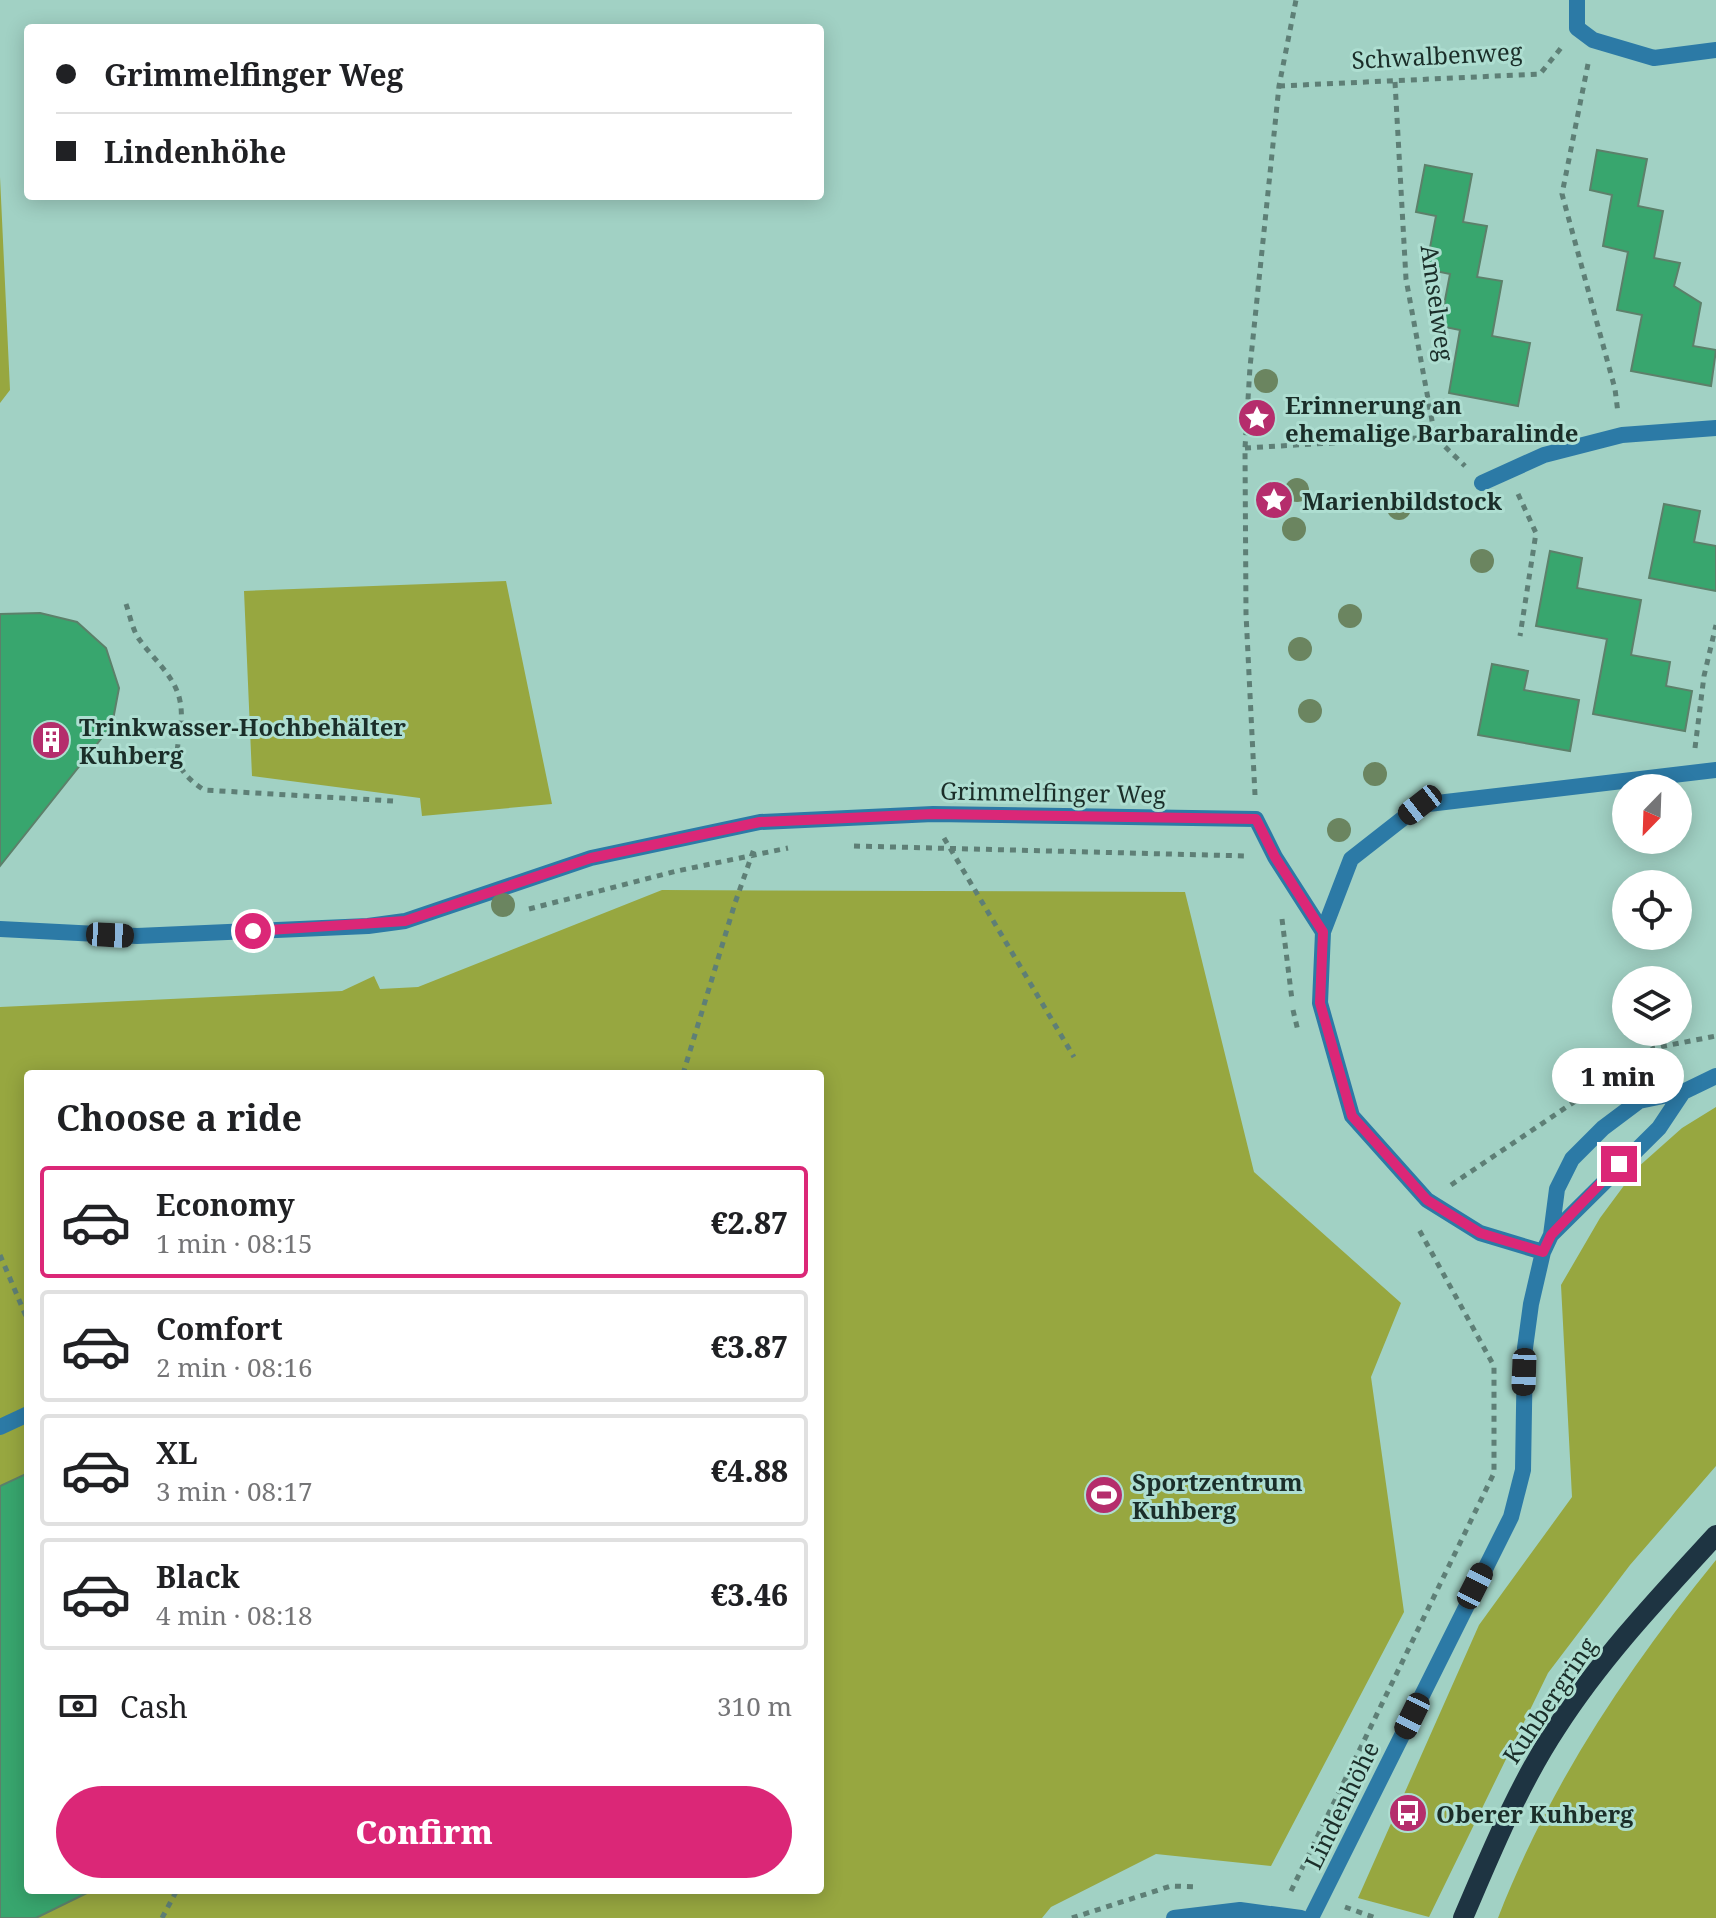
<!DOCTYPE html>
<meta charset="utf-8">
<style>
body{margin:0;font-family:"Noto Serif",serif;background:#f2f2f2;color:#202124;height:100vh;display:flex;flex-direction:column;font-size:30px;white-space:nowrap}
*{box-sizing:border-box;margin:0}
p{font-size:26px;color:#757577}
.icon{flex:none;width:44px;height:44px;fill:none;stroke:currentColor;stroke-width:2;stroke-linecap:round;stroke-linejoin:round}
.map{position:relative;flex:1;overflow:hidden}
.panel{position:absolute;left:24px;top:1070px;width:800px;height:824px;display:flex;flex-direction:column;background:#fff;border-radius:8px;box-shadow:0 4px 20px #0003}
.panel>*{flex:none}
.guide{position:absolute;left:24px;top:24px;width:800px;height:176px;border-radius:8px;box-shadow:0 4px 20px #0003;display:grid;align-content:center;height:176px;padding:0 32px;background:#fff}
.needle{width:52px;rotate:203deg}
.fabs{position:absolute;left:1612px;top:774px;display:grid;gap:16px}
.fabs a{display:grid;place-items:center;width:80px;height:80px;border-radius:50%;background:#fff;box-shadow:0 4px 20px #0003;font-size:40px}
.end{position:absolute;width:36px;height:36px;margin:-18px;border:10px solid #db2777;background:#fff;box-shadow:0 0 0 4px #fff}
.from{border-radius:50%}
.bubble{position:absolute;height:56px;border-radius:28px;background:#fff;box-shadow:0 4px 20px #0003;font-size:26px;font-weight:800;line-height:56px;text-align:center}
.car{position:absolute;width:24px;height:48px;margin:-24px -12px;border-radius:10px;box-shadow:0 0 6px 2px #0007;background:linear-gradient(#222 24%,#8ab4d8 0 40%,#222 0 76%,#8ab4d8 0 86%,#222 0)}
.guide b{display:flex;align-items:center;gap:28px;height:76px;font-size:30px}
.guide b+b{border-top:2px solid #e0e0e0}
.guide i{width:20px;height:20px;background:#202124}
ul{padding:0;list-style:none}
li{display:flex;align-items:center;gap:24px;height:112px;margin:0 16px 12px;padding:0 16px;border:4px solid #e0e0e0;border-radius:8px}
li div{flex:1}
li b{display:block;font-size:30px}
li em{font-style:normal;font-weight:800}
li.current{border-color:#db2777}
li>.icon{width:72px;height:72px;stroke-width:1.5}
h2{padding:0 32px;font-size:36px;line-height:96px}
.pay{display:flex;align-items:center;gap:20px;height:88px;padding:0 32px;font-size:30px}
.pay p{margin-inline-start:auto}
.action{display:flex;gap:16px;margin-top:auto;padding:16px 32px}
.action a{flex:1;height:92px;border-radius:48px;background:#db2777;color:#fff;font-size:32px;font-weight:800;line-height:92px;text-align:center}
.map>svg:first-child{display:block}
</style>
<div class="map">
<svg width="1716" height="1918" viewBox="0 0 1716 1918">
<rect width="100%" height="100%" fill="#a1d1c4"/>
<path fill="#97a740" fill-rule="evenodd" d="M0 177 10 390 0 403Z
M506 581 552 804 422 816 420 798 252 776 244 591Z
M662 890 1185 892 1254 1172 1401 1303 1371 1377 1404 1612 1271 1866 1156 1854 1051 1907 1042 1918H0V1007L342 991 374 976 380 989 418 987ZM28 1074H820V1890H28Z
M1716 1107V1466L1630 1565 1548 1673 1429 1917 1358 1898 1479 1625 1572 1497 1561 1285 1600 1218 1637 1168 1682 1128Z
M1716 1560V1918H1498C1549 1786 1627 1669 1716 1560Z"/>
<path fill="#38a66e" stroke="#5c806a" stroke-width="2" d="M1597 150 1647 159 1638 206 1663 211 1654 258 1680 263 1674 286 1701 303 1693 346 1716 350 1711 386 1631 371 1642 315 1617 310 1628 252 1603 246 1612 195 1590 190Z
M1425 165 1472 174 1463 222 1487 226 1477 277 1502 281 1492 336 1530 343 1518 406 1449 393 1460 330 1440 326 1450 274 1426 269 1436 216 1416 212Z
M1664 504 1700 511 1694 542 1716 546V591L1649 578Z
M1550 551 1582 558 1577 588 1641 600 1631 655 1670 662 1666 686 1692 691 1685 731 1593 714 1607 639 1536 626Z
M40 613 77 622 106 648 119 688 112 725 0 866V614Z
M1492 664 1528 671 1524 690 1579 700 1570 751 1478 735Z
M28 1473V1890H93L36 1918H0V1486Z"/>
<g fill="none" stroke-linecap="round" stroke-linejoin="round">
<path stroke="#5e7f76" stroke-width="5" stroke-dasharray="6 6" stroke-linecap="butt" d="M1588 64 1562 194 1615 389 1618 413
M1395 82 1406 279 1435 437 1465 466
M1279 86 1540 74 1561 48
M1245 448 1435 437
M1518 494 1536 533 1520 636
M126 604C130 615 132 629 139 639 153 659 175 676 180 701 188 742 157 759 204 790L393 801
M1695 748 1704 676 1716 625
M1255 795 1246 614 1245 448 1250 367 1279 86 1296 0
M944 838 1074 1057
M854 846 1247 856
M529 909 677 871 788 848
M1282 919 1292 1000
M1293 1010 1298 1031
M683 1074 735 903 755 846
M1451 1185 1654 1048 1716 1036
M0 1255 28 1321
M1291 1891 1494 1473V1366L1417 1226
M1345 1907 1376 1918
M162 1918 177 1890
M1072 1918 1171 1886 1198 1887"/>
<path stroke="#2c7aa6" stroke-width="16" d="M0 1427 28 1414"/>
<path stroke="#2c7aa6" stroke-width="16" d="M1577 0V28L1593 40 1654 58 1716 50
M1482 483 1544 455 1622 435 1716 428
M0 929 137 936 368 926 405 921 591 858 760 822 933 814 1256 819 1275 857 1323 932
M1551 1235 1659 1128 1683 1092
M1543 1252 1480 1233 1427 1200 1352 1116 1320 1003 1323 932 1351 859 1420 805 1716 770
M1174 1918 1240 1910 1301 1918
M1311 1918 1511 1517 1523 1470 1525 1348 1531 1304 1543 1252 1551 1235 1557 1189 1572 1159 1603 1128 1639 1101 1683 1092 1716 1076"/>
<path stroke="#1e3442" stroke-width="20" d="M1463 1918C1491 1853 1518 1786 1557 1727 1602 1657 1660 1596 1716 1535"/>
</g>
<g fill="#6b8560">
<circle cx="1266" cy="381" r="12"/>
<circle cx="1297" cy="490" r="12"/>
<circle cx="1399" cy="508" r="12"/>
<circle cx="1294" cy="529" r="12"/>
<circle cx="1482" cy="561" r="12"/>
<circle cx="1350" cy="616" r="12"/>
<circle cx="1300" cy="649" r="12"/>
<circle cx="1310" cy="711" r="12"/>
<circle cx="1375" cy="774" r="12"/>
<circle cx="1339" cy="830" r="12"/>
<circle cx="503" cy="905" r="12"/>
</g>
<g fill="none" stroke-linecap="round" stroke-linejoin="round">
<path stroke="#db2777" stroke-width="10" d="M253 931 405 921 591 858 760 822 933 814 1256 819 1275 857 1323 932 1320 1003 1352 1116 1427 1200 1480 1233 1543 1252 1551 1235 1619 1164"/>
</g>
<defs>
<g id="sight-disc" transform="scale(2)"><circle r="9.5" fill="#b52d6c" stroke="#aeded1"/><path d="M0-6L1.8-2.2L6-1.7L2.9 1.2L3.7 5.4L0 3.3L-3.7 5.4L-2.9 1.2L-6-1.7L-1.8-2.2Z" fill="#fff"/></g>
<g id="building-disc" transform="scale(2)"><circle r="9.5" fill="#b52d6c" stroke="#aeded1"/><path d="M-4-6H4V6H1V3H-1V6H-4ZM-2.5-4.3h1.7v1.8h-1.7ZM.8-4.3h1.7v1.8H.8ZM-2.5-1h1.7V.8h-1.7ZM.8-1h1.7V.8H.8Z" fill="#fff"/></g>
<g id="stadium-disc" transform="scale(2)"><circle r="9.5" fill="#b52d6c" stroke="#aeded1"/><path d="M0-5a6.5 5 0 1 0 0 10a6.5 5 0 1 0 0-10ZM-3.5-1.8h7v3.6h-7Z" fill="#fff"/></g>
<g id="bus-disc" transform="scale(2)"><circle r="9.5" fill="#b52d6c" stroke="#aeded1"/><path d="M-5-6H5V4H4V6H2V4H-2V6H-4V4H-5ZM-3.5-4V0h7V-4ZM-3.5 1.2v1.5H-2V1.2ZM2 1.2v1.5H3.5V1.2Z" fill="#fff"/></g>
</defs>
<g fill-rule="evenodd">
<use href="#sight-disc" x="1257" y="418"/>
<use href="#sight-disc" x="1274" y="500"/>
<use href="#building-disc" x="51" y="740"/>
<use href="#stadium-disc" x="1104" y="1495"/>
<use href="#bus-disc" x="1408" y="1813"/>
</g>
<g text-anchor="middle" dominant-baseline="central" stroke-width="6" stroke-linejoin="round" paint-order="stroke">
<g font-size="24" fill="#1b2e29" stroke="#aeded1">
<text transform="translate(1437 55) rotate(-3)">Schwalbenweg</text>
<text transform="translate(1438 303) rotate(82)">Amselweg</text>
<text transform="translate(1053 792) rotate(1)">Grimmelfinger Weg</text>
<text transform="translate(1549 1700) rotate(-56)">Kuhbergring</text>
<text transform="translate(1341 1805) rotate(-64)">Lindenhöhe</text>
</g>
<g font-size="24" font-weight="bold" fill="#1b2e29" stroke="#aeded1" text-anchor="start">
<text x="1285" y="404">Erinnerung an<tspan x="1285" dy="28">ehemalige Barbaralinde</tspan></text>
<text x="1302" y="500">Marienbildstock</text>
<text x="79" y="726">Trinkwasser-Hochbehälter<tspan x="79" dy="28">Kuhberg</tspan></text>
<text x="1132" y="1481">Sportzentrum<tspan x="1132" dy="28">Kuhberg</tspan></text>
<text x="1436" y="1813">Oberer Kuhberg</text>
</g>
</g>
</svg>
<div class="fabs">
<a><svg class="needle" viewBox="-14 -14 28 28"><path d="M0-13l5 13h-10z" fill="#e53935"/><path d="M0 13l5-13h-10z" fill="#757577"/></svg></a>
<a><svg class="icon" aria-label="locate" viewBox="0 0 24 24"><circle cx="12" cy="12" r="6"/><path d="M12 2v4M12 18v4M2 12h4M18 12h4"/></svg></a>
<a><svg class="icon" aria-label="layers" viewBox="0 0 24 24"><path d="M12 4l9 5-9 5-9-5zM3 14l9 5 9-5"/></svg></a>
</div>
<i class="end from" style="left:253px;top:931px"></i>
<i class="end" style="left:1619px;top:1164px"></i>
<div class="bubble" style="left:1552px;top:1048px;width:132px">1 min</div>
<i class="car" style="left:1420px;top:805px;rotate:232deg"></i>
<i class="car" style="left:110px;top:935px;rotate:93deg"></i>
<i class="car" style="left:1524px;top:1372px;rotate:182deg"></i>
<i class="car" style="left:1475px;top:1586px;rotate:27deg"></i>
<i class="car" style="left:1412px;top:1716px;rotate:206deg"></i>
<div class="guide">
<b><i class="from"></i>Grimmelfinger Weg</b>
<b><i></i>Lindenhöhe</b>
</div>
<section class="panel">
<h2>Choose a ride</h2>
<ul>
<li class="current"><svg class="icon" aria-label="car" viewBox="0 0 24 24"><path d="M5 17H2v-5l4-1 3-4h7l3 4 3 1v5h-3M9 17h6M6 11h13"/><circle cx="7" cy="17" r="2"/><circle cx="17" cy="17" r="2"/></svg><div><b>Economy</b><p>1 min · 08:15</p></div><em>€2.87</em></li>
<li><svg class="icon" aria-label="car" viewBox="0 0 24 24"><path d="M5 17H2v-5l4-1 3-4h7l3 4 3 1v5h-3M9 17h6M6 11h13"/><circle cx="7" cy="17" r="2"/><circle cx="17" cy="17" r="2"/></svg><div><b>Comfort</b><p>2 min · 08:16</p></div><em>€3.87</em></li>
<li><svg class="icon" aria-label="car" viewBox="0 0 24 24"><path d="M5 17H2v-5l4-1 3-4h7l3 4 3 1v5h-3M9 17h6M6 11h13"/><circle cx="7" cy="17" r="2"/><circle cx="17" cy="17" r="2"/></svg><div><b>XL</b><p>3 min · 08:17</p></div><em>€4.88</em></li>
<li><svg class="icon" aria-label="car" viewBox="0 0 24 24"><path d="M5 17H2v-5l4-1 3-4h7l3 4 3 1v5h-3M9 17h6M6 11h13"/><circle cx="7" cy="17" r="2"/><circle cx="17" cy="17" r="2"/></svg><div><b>Black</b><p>4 min · 08:18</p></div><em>€3.46</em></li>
</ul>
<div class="pay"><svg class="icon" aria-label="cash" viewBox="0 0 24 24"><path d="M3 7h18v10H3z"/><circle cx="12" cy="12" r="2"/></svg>Cash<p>310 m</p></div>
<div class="action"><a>Confirm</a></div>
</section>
</div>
